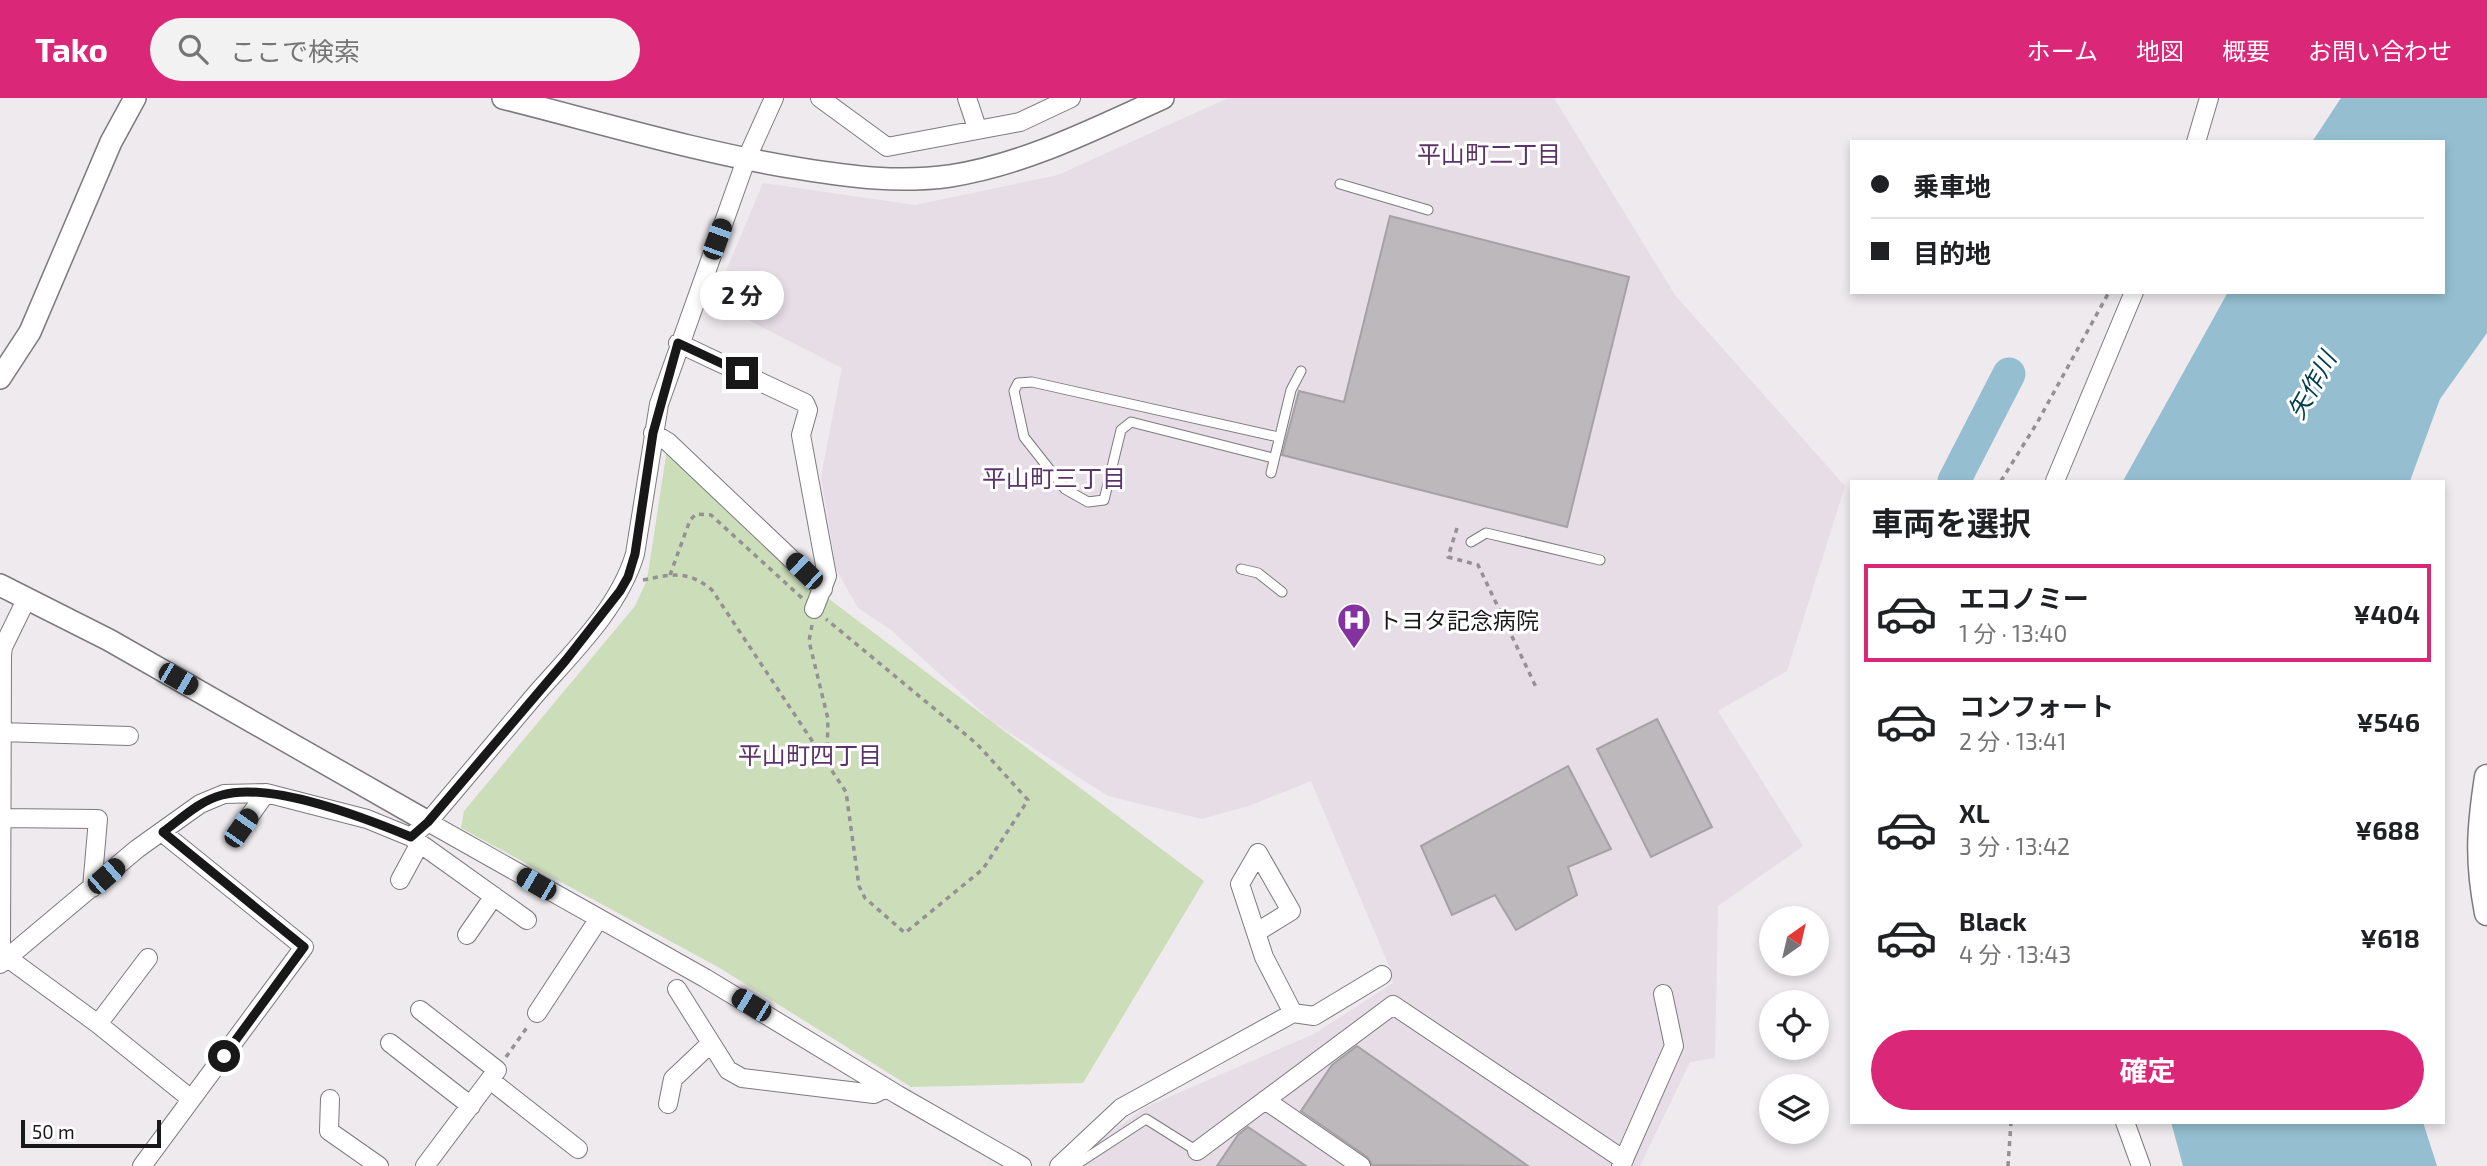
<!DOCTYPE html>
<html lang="ja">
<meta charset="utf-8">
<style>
body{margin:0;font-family:"Exo 2","Noto Sans JP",sans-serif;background:#f2f2f2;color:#202124;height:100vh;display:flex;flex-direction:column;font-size:26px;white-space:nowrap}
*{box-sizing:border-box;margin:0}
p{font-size:23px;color:#757577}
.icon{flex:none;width:38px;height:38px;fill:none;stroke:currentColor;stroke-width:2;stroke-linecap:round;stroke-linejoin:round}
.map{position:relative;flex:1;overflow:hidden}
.details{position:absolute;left:1850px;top:382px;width:595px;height:644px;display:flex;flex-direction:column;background:#fff;border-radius:0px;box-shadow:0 4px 10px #0003}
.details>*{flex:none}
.top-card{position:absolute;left:1850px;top:42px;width:595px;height:154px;border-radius:0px;box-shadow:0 4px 10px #0003;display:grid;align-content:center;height:154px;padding:0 21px;background:#fff}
.needle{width:46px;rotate:34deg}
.tools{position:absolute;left:1759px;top:808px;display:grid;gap:14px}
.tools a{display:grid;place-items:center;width:70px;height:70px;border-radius:50%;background:#fff;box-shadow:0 4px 10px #0003;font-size:35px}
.scale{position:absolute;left:21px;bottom:18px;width:140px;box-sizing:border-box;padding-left:7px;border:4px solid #191819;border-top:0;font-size:19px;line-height:24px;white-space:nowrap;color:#191819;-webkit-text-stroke:5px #fff;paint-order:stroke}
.end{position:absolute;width:32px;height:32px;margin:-16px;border:9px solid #191819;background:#fff;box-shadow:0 0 0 4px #fff}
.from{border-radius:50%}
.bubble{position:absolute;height:49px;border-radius:24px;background:#fff;box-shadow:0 4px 10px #0003;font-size:23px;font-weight:700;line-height:49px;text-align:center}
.car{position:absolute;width:21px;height:42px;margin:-21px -10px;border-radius:9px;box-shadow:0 0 5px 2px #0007;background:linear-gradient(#222 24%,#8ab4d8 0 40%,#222 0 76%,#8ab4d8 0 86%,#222 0)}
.top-card b{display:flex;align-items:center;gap:24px;height:66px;font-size:26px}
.top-card b+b{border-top:2px solid #e0e0e0}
.top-card i{width:18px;height:18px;background:#202124}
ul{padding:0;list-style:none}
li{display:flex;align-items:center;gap:21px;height:98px;margin:0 14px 10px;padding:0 7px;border:4px solid transparent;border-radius:0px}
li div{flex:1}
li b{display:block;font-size:26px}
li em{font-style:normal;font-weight:700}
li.active{border-color:#db2777}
li>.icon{width:63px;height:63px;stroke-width:1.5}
h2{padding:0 21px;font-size:32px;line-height:84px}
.action{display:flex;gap:14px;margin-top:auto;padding:14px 21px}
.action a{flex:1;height:80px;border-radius:42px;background:#db2777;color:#fff;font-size:28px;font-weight:700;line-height:80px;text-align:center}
header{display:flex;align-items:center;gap:42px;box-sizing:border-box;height:98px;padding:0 35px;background:#db2777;color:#fff}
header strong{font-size:33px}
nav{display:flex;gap:38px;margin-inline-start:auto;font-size:24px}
.search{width:490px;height:63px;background:#f2f2f2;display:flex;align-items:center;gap:18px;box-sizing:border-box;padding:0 24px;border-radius:38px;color:#757577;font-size:26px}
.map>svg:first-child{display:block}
</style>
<header>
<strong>Tako</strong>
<div class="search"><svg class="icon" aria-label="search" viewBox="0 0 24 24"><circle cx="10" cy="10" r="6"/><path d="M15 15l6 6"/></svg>ここで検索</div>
<nav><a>ホーム</a><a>地図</a><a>概要</a><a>お問い合わせ</a></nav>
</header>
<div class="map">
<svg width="2487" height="1068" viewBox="0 0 2487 1068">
<rect width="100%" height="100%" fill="#eeeaee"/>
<path fill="#e6dde7" d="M1228 0H1554L1675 197 1845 388 1787 573 1718 613 1803 748 1718 808 1715 960 1690 964 1640 1068H1063L1146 1009 1314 936 1393 885 1389 868 1311 683 1251 707 1202 721 1108 698 993 624 891 532 858 510 836 471 821 379 842 270 713 204 763 85 915 107 1058 77Z"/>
<path fill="#ccddba" d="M667 351 817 492 1204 783 1083 985 911 989 718 869 461 730 464 713 635 508 647 482Z"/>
<path fill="#95bfd1" d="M2341 0H2487V235L2440 301 2410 383H2123L2228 194H2443V44H2312Z
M2171 1024H2423L2437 1068H2183Z"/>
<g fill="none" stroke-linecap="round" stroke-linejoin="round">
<path stroke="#95bfd1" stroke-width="33" d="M1954 383 2009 276"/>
</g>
<path fill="#bcb8bb" stroke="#a5a1a4" stroke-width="2" d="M1390 118 1629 179 1567 429 1282 357 1299 293 1344 304Z
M1657 621 1712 729 1651 759 1597 651Z
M1568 668 1611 751 1568 769 1577 797 1516 832 1495 797 1452 817 1421 748Z
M1357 948 1528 1068 1372 1067 1367 1059 1301 1013 1332 967Z
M1248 1029 1306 1068H1217L1238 1037Z"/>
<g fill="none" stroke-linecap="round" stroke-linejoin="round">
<g stroke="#7d7a7d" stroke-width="11">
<path id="service" d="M1340 86 1428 112
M1269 359 1131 324 1121 332 1104 402 1088 404 1065 391 1024 339 1014 293 1018 285 1032 284 1274 338
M1271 375 1291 292 1301 273
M1471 444 1486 435 1600 462
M1241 471 1258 475 1282 494
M1074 1068 1146 1021 1197 1053"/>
</g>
<g stroke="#7d7a7d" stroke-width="20">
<path id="minor" d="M820 0 887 49 1020 24 1071 0
M967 0 977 30
M2196 44 2209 0
M678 245 805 305 808 312 801 337 827 478 814 511
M653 335 668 344 823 491
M2055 383 2134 194
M27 500 3 549 2 558 1 855 98 926 191 1001
M0 634 129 638
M0 720 98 721 92 790
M428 724 705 880 898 997 1022 1068
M241 730 266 695
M411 739 527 822
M400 782 420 745
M1257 834 1291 813 1258 755 1240 786 1264 859 1293 915
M467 837 494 798
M0 866 137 751 200 706 224 696 266 695 367 721 411 739 428 724C464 681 500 639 536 596 573 554 619 510 635 456L659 306 746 62 774 0
M677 891 728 972 742 980 874 996 886 990
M420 912 497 972 425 1068
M537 915 598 822
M98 926 148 860
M390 945 471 1008
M490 982 578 1051
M330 1001 329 1033 379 1068
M1265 1002 1361 1068
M668 1006 673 981 711 945
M2125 1024 2141 1068
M1197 1053 1393 907 1624 1062
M142 1068 304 849 163 735
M1059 1068 1121 1010 1293 915 1314 918 1382 877
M1621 1068 1674 948 1663 896"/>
</g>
<g stroke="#7d7a7d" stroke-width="24">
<path id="tertiary" d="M503 0C602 25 701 55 802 71 852 79 899 85 950 78 1026 66 1094 31 1163 0
M0 280 30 234 111 44 135 0
M0 487 109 542 428 724"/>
</g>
<g stroke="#7d7a7d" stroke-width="27">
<path id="secondary" d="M2487 679C2479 731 2477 763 2487 815"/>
</g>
<path stroke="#949194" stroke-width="3.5" stroke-dasharray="5 5" stroke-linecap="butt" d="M2001 383 2037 325 2109 194
M1457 430 1448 459 1478 467 1536 589
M670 477 690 422 696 416 711 417 802 500
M643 482C673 476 688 472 712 492L846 694 859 788 865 800 905 835 983 771 1028 702 977 646 826 521
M1852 505V580
M812 527 809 543 828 621 827 660
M506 959 528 928
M2008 1068 2011 1024"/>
<use href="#service" stroke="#fff" stroke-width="9"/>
<use href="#minor" stroke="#fff" stroke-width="18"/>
<use href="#tertiary" stroke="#fff" stroke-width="21"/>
<use href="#secondary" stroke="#fff" stroke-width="24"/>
</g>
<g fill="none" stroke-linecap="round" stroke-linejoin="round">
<path stroke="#191819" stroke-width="9" d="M224 958 304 849 163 734C181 721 199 703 222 697 271 683 365 720 411 739L428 724 566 562 620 493 628 479 635 456 653 335 678 245 742 275"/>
</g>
<defs>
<g id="hospital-pin" transform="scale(1.75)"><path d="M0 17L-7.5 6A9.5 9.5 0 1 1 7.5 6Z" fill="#8532a1" stroke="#fff"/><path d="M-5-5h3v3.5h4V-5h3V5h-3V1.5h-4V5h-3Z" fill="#fff"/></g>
</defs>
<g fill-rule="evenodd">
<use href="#hospital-pin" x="1354" y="522"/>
</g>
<g text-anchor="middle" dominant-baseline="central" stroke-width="6" stroke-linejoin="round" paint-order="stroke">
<g font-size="23" fill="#191819" stroke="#fff" text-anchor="start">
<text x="1378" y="522">トヨタ記念病院</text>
</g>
<g font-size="24" fill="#5b336a" stroke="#fff">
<text x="1489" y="55">平山町二丁目</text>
<text x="1054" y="379">平山町三丁目</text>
<text x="810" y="656">平山町四丁目</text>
</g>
<g font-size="24" font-style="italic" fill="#003b4f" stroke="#fff">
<text transform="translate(2311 287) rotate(-61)">矢作川</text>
</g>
</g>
</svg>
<div class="tools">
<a><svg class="needle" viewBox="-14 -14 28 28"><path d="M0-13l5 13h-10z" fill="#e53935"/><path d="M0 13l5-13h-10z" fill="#757577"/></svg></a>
<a><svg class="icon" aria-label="locate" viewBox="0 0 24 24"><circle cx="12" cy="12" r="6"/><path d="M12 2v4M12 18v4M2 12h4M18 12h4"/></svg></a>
<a><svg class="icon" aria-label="layers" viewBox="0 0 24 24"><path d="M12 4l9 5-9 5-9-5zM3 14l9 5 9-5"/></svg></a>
</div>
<div class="scale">50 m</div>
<i class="end from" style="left:224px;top:958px"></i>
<i class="end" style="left:742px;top:275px"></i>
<div class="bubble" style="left:700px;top:173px;width:84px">2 分</div>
<i class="car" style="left:717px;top:141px;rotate:20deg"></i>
<i class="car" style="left:804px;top:473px;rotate:314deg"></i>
<i class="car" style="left:178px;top:581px;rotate:120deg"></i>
<i class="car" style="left:241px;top:730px;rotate:35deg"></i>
<i class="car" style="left:106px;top:778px;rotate:49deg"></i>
<i class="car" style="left:536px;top:786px;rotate:300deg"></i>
<i class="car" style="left:751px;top:907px;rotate:301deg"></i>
<div class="top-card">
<b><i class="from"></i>乗車地</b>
<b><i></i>目的地</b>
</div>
<section class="details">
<h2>車両を選択</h2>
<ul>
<li class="active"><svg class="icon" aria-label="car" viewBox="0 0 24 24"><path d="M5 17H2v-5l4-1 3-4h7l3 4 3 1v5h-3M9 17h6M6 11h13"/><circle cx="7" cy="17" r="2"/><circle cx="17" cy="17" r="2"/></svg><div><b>エコノミー</b><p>1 分 · 13:40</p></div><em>¥404</em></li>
<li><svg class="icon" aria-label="car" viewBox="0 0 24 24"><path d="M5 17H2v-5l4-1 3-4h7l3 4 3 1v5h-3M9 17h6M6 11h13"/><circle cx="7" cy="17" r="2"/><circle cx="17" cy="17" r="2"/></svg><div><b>コンフォート</b><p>2 分 · 13:41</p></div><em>¥546</em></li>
<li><svg class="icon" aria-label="car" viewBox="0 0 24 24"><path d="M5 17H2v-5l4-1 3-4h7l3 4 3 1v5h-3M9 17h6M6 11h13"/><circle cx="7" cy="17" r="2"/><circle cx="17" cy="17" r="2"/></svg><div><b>XL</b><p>3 分 · 13:42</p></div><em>¥688</em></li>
<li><svg class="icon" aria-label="car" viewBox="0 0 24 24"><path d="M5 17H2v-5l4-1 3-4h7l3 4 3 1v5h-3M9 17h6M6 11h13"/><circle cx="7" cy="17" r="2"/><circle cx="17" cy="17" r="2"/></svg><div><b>Black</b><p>4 分 · 13:43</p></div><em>¥618</em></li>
</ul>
<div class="action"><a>確定</a></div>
</section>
</div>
